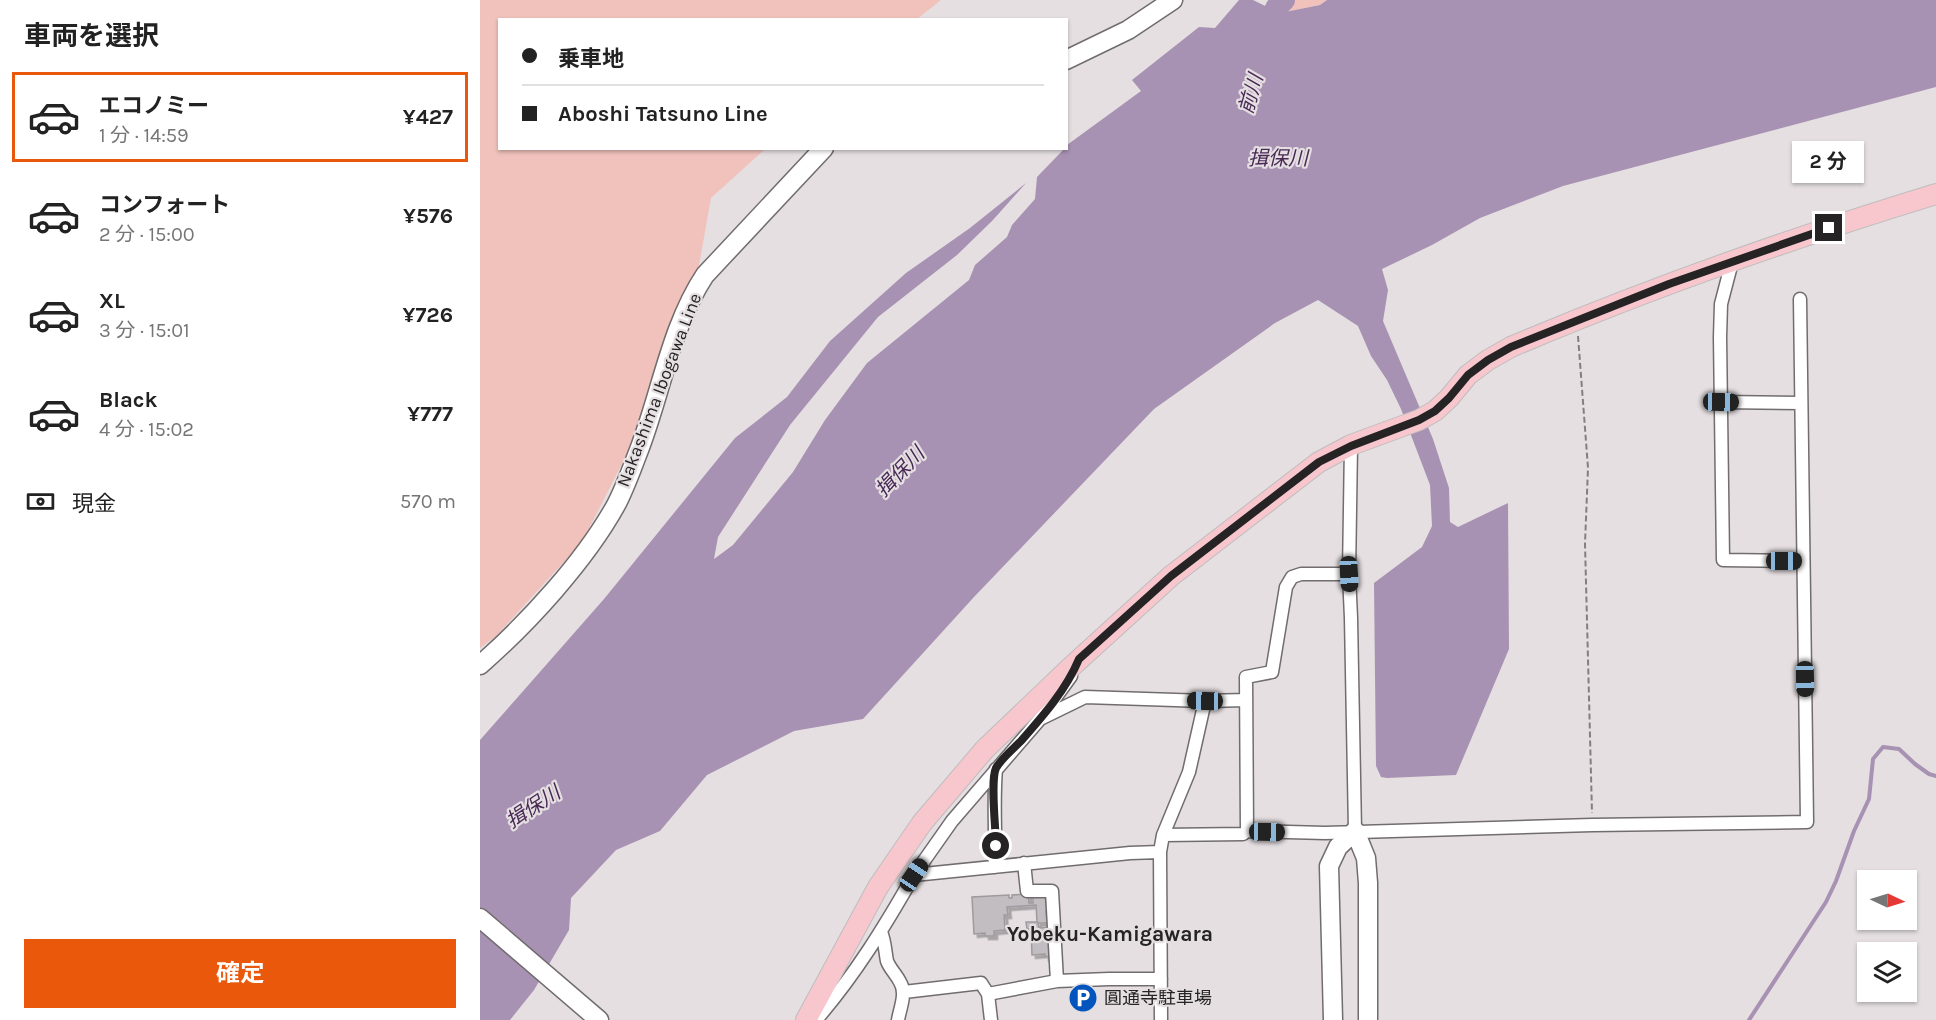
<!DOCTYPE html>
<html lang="ja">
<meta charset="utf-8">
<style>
body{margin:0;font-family:Karla,"Noto Sans JP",sans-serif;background:#f6f6f6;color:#222;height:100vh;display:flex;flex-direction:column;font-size:22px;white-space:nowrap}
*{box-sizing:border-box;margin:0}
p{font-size:20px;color:#767676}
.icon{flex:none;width:33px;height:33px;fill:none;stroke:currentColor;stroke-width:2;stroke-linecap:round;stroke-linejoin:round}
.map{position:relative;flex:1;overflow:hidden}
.panel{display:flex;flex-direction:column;background:#fff;width:480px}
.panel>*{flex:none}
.top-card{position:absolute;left:18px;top:18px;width:570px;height:132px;border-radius:0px;box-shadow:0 2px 4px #0004;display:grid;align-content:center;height:132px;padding:0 24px;background:#fff}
.needle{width:39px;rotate:94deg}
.controls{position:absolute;left:1377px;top:870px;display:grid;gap:12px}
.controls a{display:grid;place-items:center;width:60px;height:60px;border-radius:0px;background:#fff;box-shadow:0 2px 4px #0004;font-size:30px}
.end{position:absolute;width:27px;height:27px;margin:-14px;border:8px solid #252324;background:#fff;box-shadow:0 0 0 3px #fff}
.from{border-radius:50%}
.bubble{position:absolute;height:42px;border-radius:0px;background:#fff;box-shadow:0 2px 4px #0004;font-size:20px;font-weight:700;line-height:42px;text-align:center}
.car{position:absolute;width:18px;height:36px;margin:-18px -9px;border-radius:8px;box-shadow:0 0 4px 2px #0007;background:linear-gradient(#222 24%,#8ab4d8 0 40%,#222 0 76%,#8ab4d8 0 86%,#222 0)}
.top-card b{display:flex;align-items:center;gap:21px;height:57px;font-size:22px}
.top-card b+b{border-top:2px solid #e0e0e0}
.top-card i{width:15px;height:15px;background:#222}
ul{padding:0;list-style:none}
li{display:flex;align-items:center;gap:18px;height:90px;margin:0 12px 9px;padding:0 12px;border:3px solid transparent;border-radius:0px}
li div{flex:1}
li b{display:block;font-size:22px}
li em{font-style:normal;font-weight:700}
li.current{border-color:#ea580c}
li>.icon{width:54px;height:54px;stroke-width:1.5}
h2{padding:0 24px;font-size:27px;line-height:72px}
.pay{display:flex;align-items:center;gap:15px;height:66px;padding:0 24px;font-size:22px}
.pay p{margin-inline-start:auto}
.primary-button{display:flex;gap:12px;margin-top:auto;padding:12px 24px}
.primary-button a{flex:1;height:69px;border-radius:0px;background:#ea580c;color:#fff;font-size:24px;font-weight:700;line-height:69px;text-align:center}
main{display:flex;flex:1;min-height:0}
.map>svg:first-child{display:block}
</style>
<main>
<section class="panel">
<h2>車両を選択</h2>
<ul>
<li class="current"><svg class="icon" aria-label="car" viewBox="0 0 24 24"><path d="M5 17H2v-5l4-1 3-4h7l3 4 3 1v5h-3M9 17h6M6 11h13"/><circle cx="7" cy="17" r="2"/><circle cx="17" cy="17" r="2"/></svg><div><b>エコノミー</b><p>1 分 · 14:59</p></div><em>¥427</em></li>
<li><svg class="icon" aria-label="car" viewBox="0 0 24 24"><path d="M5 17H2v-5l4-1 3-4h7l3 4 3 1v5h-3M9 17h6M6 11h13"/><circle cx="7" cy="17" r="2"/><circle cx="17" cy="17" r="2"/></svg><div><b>コンフォート</b><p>2 分 · 15:00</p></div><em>¥576</em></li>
<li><svg class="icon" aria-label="car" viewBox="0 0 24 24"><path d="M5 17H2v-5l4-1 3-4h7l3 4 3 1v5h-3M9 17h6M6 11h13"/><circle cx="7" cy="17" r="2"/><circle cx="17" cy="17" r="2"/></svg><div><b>XL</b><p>3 分 · 15:01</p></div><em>¥726</em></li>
<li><svg class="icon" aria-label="car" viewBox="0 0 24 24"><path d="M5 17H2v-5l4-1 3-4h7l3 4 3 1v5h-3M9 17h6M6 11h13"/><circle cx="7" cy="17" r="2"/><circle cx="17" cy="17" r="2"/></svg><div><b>Black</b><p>4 分 · 15:02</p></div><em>¥777</em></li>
</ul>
<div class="pay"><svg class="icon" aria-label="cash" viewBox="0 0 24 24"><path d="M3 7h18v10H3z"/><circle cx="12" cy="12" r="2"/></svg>現金<p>570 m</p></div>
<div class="primary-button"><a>確定</a></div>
</section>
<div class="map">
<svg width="1456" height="1020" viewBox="0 0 1456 1020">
<defs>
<filter id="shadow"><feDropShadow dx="3.5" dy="3.5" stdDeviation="0" flood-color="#0004"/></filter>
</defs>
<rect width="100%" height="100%" fill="#e5dfe1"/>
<path fill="#f0c2bb" d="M0 0H461L436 20H20V148L285 149 231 198 218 271 163 423 102 542 16 636 0 648Z
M796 0H847L840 5 800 13 793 3Z"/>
<path fill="#a892b3" d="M759 0H773L800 13 840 5 847 0H1456V87L1083 186 1000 218 952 245 902 269 908 290 903 321 953 439 969 488 970 522 978 527 1028 503 1029 649 976 775 907 778 901 777 896 766 894 583 942 547 952 526 950 485 921 409 907 380 891 356 878 326 838 300 795 323 674 409 494 597 383 719 314 731 227 775 180 831 136 850 91 898 89 930 54 990 30 1020H0V740L124 599 255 438 307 397 350 341 426 273 490 228 546 183 512 221 477 255 398 317 310 425 238 537 234 559 253 545 313 472 345 420 387 363 489 280 495 265 527 237 532 225 555 199 557 177 584 149 586 148 587 145 661 91 652 80 719 27 735 28Z"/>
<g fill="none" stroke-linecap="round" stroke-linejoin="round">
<path stroke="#a892b3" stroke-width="4" d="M1269 1020 1346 902 1356 881 1374 831 1389 799 1393 759 1403 747 1419 749 1435 764 1449 774 1456 776"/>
<path stroke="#a892b3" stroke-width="22" d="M787 39 796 8 804 0"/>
</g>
<path fill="#c1bdc1" stroke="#9e9a9d" stroke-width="1.5" filter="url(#shadow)" d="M548 894 549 903H553V895L565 894 566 905H568L569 911H566L567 923H558L559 928 569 927 571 954H569V956L565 957V954L552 955 551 929H547L546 922H557L556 905 527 907 528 915H524L525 930 514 931V936H505V933L494 934 492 897 529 895V898H532V895Z"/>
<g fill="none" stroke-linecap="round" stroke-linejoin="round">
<g stroke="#716c6e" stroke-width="15">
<path id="street" d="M1252 262 1241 304 1240 337 1243 560 1323 561
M1241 402 1321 403
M871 445 869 574 871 618 875 831
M562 718 605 697 725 701 766 700
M767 831 766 677 792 672 806 587 812 577 821 574H869
M683 835 709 772 725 701
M544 863 547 891H572L577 981
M515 867C516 834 513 802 516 769
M434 875 472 821 560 719 591 676
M401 932C405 941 405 951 407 961 410 969 416 974 420 982 427 993 420 1008 418 1020
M424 992 501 983 508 994 511 1020
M508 994 577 981 629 979H681
M336 1020C375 975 405 926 434 875L650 853 680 852
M681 1020 680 852 683 835 763 834 767 831 845 833 1112 825 1327 822 1320 299"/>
</g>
<g stroke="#716c6e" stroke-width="21">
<path id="secondary" d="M586 60 648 30 693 0
M0 665C48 623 105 561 136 505 145 488 152 468 159 450 181 393 191 326 225 275L344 148
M0 918 119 1020
M853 1020 849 866 858 847 875 831 886 858 888 883V1020"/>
</g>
<g stroke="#bebdbd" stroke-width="22">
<path id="primary" d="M326 1020 398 887 442 823 505 749 591 667 691 576 839 462 871 445 939 420 955 411 969 398 988 375 1008 360 1031 347C1170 288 1312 238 1456 194"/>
</g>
<path stroke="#837f80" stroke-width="2" stroke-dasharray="6 3" stroke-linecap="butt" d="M1098 336 1108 468 1105 544 1112 813"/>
<use href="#street" stroke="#fff" stroke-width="12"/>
<use href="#secondary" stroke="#fff" stroke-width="18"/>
<use href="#primary" stroke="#f8c7ce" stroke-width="20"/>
</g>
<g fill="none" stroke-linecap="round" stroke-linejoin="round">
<path stroke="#252324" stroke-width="8" d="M516 846C516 829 510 781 516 768 521 759 533 749 541 741 563 716 586 690 599 659L691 576 839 462 871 446 939 420 955 411 969 398 988 375 1008 360 1031 347 1189 284 1349 228"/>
</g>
<defs>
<g id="parking-disc" transform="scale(1.5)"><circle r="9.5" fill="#0354bd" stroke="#e5dfe1"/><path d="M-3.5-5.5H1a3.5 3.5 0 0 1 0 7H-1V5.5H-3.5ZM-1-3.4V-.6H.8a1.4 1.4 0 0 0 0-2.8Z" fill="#fff"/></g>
</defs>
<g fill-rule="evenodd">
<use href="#parking-disc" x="603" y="998"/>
</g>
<g text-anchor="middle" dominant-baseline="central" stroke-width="4.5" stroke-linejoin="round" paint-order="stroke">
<g font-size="18" fill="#252324" stroke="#e5dfe1">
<text transform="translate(179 390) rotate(-69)">Nakashima Ibogawa Line</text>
</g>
<g font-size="18" fill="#252324" stroke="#e5dfe1" text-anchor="start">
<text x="624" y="998">圓通寺駐車場</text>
</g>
<g font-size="20" font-style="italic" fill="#482956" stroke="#e5dfe1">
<text transform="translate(771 94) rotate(-74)">前川</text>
<text x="798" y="158">揖保川</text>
<text transform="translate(420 472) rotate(-46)">揖保川</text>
<text transform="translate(53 807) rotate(-33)">揖保川</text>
</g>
<g font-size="21" font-weight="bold" fill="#252324" stroke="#e5dfe1">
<text x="630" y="934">Yobeku-Kamigawara</text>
</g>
</g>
</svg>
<div class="controls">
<a><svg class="needle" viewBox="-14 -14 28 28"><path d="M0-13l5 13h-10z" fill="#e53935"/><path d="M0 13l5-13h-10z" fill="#767676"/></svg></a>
<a><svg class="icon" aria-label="layers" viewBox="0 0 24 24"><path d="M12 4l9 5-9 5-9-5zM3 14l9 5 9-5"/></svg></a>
</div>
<i class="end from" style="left:516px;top:846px"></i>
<i class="end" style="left:1349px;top:228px"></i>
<div class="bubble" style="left:1312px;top:141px;width:72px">2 分</div>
<i class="car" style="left:1241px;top:402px;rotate:91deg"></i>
<i class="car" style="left:1304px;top:561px;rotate:90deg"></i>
<i class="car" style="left:869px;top:574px;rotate:177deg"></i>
<i class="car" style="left:1325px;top:679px;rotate:179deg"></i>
<i class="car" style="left:725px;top:701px;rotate:271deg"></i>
<i class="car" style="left:787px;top:832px;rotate:91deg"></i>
<i class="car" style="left:434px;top:875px;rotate:34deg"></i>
<div class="top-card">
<b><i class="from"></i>乗車地</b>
<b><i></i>Aboshi Tatsuno Line</b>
</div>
</div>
</main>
